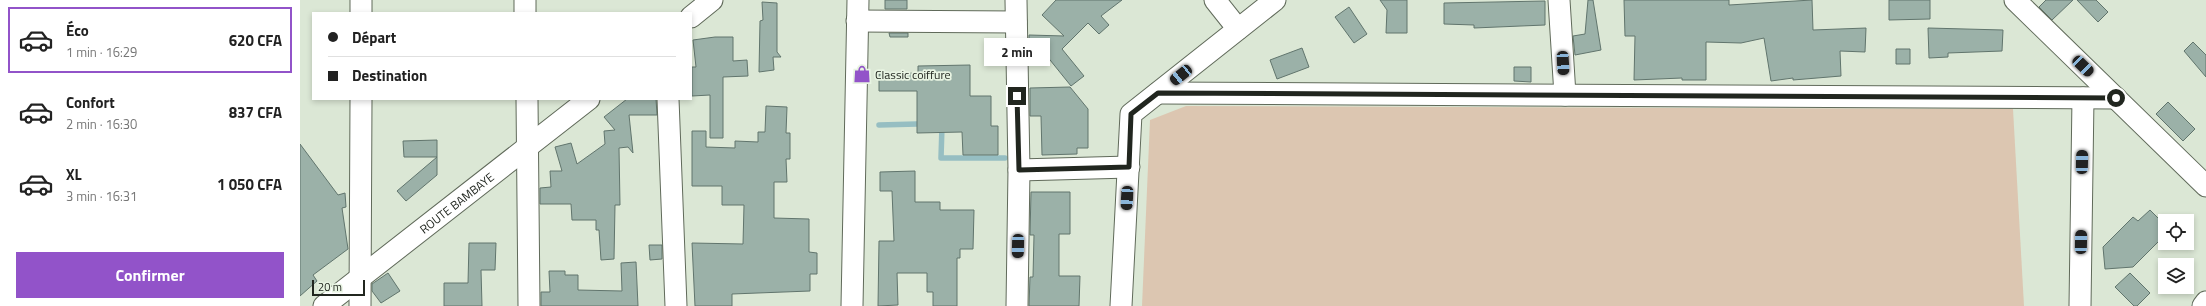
<!DOCTYPE html>
<html lang="fr">
<meta charset="utf-8">
<style>
body{margin:0;font-family:"Titillium Web",sans-serif;background:#f6f6f6;color:#222;height:100vh;display:flex;flex-direction:column;font-size:15px;white-space:nowrap}
*{box-sizing:border-box;margin:0}
p{font-size:13px;color:#767676}
.icon{flex:none;width:22px;height:22px;fill:none;stroke:currentColor;stroke-width:2;stroke-linecap:round;stroke-linejoin:round}
.map{position:relative;flex:1;overflow:hidden}
.sheet{display:flex;flex-direction:column;background:#fff;width:300px}
.sheet>*{flex:none}
.banner{position:absolute;left:12px;top:12px;width:380px;height:88px;border-radius:0px;box-shadow:0 2px 6px #0003;display:grid;align-content:center;height:88px;padding:0 16px;background:#fff}
.buttons{position:absolute;left:1858px;top:214px;display:grid;gap:8px}
.buttons a{display:grid;place-items:center;width:36px;height:36px;border-radius:0px;background:#fff;box-shadow:0 2px 6px #0003;font-size:20px}
.scale{position:absolute;left:12px;bottom:10px;width:53px;box-sizing:border-box;padding-left:4px;border:2px solid #21261f;border-top:0;font-size:11px;line-height:14px;white-space:nowrap;color:#21261f;-webkit-text-stroke:3px #e8f4e2;paint-order:stroke}
.end{position:absolute;width:18px;height:18px;margin:-9px;border:5px solid #21261f;background:#fff;box-shadow:0 0 0 2px #fff}
.from{border-radius:50%}
.bubble{position:absolute;height:28px;border-radius:0px;background:#fff;box-shadow:0 2px 6px #0003;font-size:13px;font-weight:700;line-height:28px;text-align:center}
.car{position:absolute;width:12px;height:24px;margin:-12px -6px;border-radius:5px;box-shadow:0 0 3px 1px #0007;background:linear-gradient(#222 24%,#8ab4d8 0 40%,#222 0 76%,#8ab4d8 0 86%,#222 0)}
.banner b{display:flex;align-items:center;gap:14px;height:38px;font-size:15px}
.banner b+b{border-top:1px solid #e0e0e0}
.banner i{width:10px;height:10px;background:#222}
ul{padding:7px 0 0;list-style:none}
li{display:flex;align-items:center;gap:12px;height:66px;margin:0 8px 6px;padding:0 8px;border:2px solid transparent;border-radius:0px}
li div{flex:1}
li b{display:block;font-size:15px}
li em{font-style:normal;font-weight:700}
li.current{border-color:#9253c9}
li>.icon{width:36px;height:36px;stroke-width:1.5}
.button{display:flex;gap:8px;margin-top:auto;padding:8px 16px}
.button a{flex:1;height:46px;border-radius:0px;background:#9253c9;color:#fff;font-size:16px;font-weight:700;line-height:46px;text-align:center}
main{display:flex;flex:1;min-height:0}
.map>svg:first-child{display:block}
</style>
<main>
<section class="sheet">
<ul>
<li class="current"><svg class="icon" aria-label="car" viewBox="0 0 24 24"><path d="M5 17H2v-5l4-1 3-4h7l3 4 3 1v5h-3M9 17h6M6 11h13"/><circle cx="7" cy="17" r="2"/><circle cx="17" cy="17" r="2"/></svg><div><b>Éco</b><p>1 min · 16:29</p></div><em>620 CFA</em></li>
<li><svg class="icon" aria-label="car" viewBox="0 0 24 24"><path d="M5 17H2v-5l4-1 3-4h7l3 4 3 1v5h-3M9 17h6M6 11h13"/><circle cx="7" cy="17" r="2"/><circle cx="17" cy="17" r="2"/></svg><div><b>Confort</b><p>2 min · 16:30</p></div><em>837 CFA</em></li>
<li><svg class="icon" aria-label="car" viewBox="0 0 24 24"><path d="M5 17H2v-5l4-1 3-4h7l3 4 3 1v5h-3M9 17h6M6 11h13"/><circle cx="7" cy="17" r="2"/><circle cx="17" cy="17" r="2"/></svg><div><b>XL</b><p>3 min · 16:31</p></div><em>1 050 CFA</em></li>
</ul>
<div class="button"><a>Confirmer</a></div>
</section>
<div class="map">
<svg width="1906" height="306" viewBox="0 0 1906 306">
<rect width="100%" height="100%" fill="#dbe7d5"/>
<path fill="#dcc6b1" d="M886 106 1713 109 1724 306H842L850 120Z"/>
<g fill="none" stroke-linecap="round" stroke-linejoin="round">
<path stroke="#96bec2" stroke-width="5.5" d="M579 125 617 124
M642 126 641 158H705"/>
</g>
<path fill="#9bb1a8" stroke="#61756d" d="M585 0H607V9H585Z
M756 0H822L801 16 809 25 799 34 788 23 762 49 784 76 771 86 746 55H729V35L764 36 742 15Z
M1080 0H1107V33H1086L1087 10Z
M1288 0H1293L1301 50 1275 55 1273 36 1285 34Z
M1324 0H1429V5L1512 0 1513 30 1566 28 1565 52 1540 51 1541 76 1493 80V78L1471 81 1464 38 1441 43 1406 42V80H1382V78L1334 80 1335 36H1325Z
M1589 0H1630V19L1589 20Z
M1746 0H1773L1752 20 1739 7Z
M1777 0H1796L1808 12 1798 22Z
M1245 1V25L1174 28V25L1144 24V3Z
M462 2 477 3V52L481 57H473L474 70 459 72 460 21 463 20Z
M1049 7 1067 34 1054 43 1035 17Z
M1628 28 1703 30 1702 51 1648 53V57L1629 58Z
M589 33H608V37H590Z
M415 37H433V61L447 60 448 76 423 77V138H410V95L392 96V67H396L393 40Z
M1893 42 1906 55V77L1884 51Z
M1002 48 1009 67 977 79 970 60Z
M1596 49H1610V64H1596Z
M670 65V96H691V126H698V155H663L662 132 617 133V91H579V74L618 73V66Z
M1214 67H1231V82L1214 81Z
M770 87 788 109V148H777V154L742 155 741 116H730V88Z
M327 99H356L357 115H329L333 153 328 147 319 148 320 205H315L314 259 301 260 299 230H296V220H272L271 204H240V188L251 187 250 171H262L255 147 271 143 277 164 305 144 304 131 315 130 304 117Z
M1868 102 1895 129 1883 141 1856 114Z
M466 106 487 107 486 133H490V159H486L487 182H474V218L509 219V252L517 253V274H510V291L432 294V306H395L392 243 443 244 444 205H422V186H392V131H406V147L435 148V141L458 142V132H465Z
M137 140V157H104L103 141Z
M0 144 38 195 45 193 46 207 42 208 48 249 13 275 17 281 0 296Z
M137 157V175L106 201 97 191Z
M615 171V202H640V210H674L673 249H660V258H657V306H633V292H627V273H597L598 305 578 306 579 241H594L592 191H580V172Z
M731 192H770V234H759V276H780L779 306H729L730 277H733L734 235H730Z
M1850 210 1865 225V235L1833 267 1805 269 1803 247 1833 217 1838 221Z
M169 243H196L195 270H181L182 306H144V283H168Z
M349 245H362V259L350 260Z
M336 262 338 306H241V292H250L249 271H265V275H278V290L322 291 321 263Z
M88 273 100 291 81 303 72 291V284Z
M1830 273 1850 293 1837 306H1834L1815 287Z"/>
<g fill="none" stroke-linecap="round" stroke-linejoin="round">
<g stroke="#606a5a" stroke-width="23">
<g id="minor">
<path d="M225 0V13"/>
<path d="M716 0 719 170 717 306"/>
<path d="M915 0 938 29"/>
<path d="M1259 0 1265 95"/>
<path d="M1715 0 1906 186"/>
<path d="M61 13V0"/>
<path d="M391 17 412 0"/>
<path d="M557 21 716 22"/>
<path d="M858 93 1816 98"/>
<path d="M227 99 229 306"/>
<path d="M368 99 376 306"/>
<path d="M719 170 829 167"/>
<path id="s1" d="M24 306 289 99"/>
<path d="M60 306 61 99"/>
<path d="M552 306 558 0"/>
<path d="M821 306 831 114 975 0"/>
<path d="M1780 306 1783 98"/>
<path d="M1903 306 1906 302"/>
</g>
</g>
<use href="#minor" stroke="#fff" stroke-width="21"/>
</g>
<g fill="none" stroke-linecap="round" stroke-linejoin="round">
<path stroke="#21261f" stroke-width="5" d="M717 96 719 170 829 167 831 114 858 93 1816 98"/>
</g>
<defs>
<g id="shop-bare" transform="scale(1.38)"><path d="M-5-2.5h2.3a2.7 3.5 0 0 1 5.4 0H5L5.5 6h-11ZM-1.5-2.5h3a1.5 2.3 0 0 0-3 0Z" fill="#9253c9" stroke="#e8f4e2" stroke-width="2.5" paint-order="stroke"/></g>
</defs>
<g fill-rule="evenodd">
<use href="#shop-bare" x="562" y="74"/>
</g>
<g text-anchor="middle" dominant-baseline="central" stroke-width="3.5" stroke-linejoin="round" paint-order="stroke">
<g font-size="12" fill="#21261f" stroke="#e8f4e2" text-anchor="start">
<text x="575" y="74">Classic coiffure</text>
</g>
<g font-size="12" fill="#21261f" stroke="#e8f4e2">
<text stroke="none"><textPath href="#s1" startOffset="168">ROUTE BAMBAYE</textPath></text>
</g>
</g>
</svg>
<div class="buttons">
<a><svg class="icon" aria-label="locate" viewBox="0 0 24 24"><circle cx="12" cy="12" r="6"/><path d="M12 2v4M12 18v4M2 12h4M18 12h4"/></svg></a>
<a><svg class="icon" aria-label="layers" viewBox="0 0 24 24"><path d="M12 4l9 5-9 5-9-5zM3 14l9 5 9-5"/></svg></a>
</div>
<div class="scale">20 m</div>
<i class="end from" style="left:1816px;top:98px"></i>
<i class="end" style="left:717px;top:96px"></i>
<div class="bubble" style="left:684px;top:38px;width:66px">2 min</div>
<i class="car" style="left:1263px;top:63px;rotate:177deg"></i>
<i class="car" style="left:1783px;top:66px;rotate:134deg"></i>
<i class="car" style="left:881px;top:75px;rotate:231deg"></i>
<i class="car" style="left:1782px;top:162px;rotate:1deg"></i>
<i class="car" style="left:827px;top:198px;rotate:183deg"></i>
<i class="car" style="left:1781px;top:242px;rotate:1deg"></i>
<i class="car" style="left:718px;top:246px;rotate:181deg"></i>
<div class="banner">
<b><i class="from"></i>Départ</b>
<b><i></i>Destination</b>
</div>
</div>
</main>
